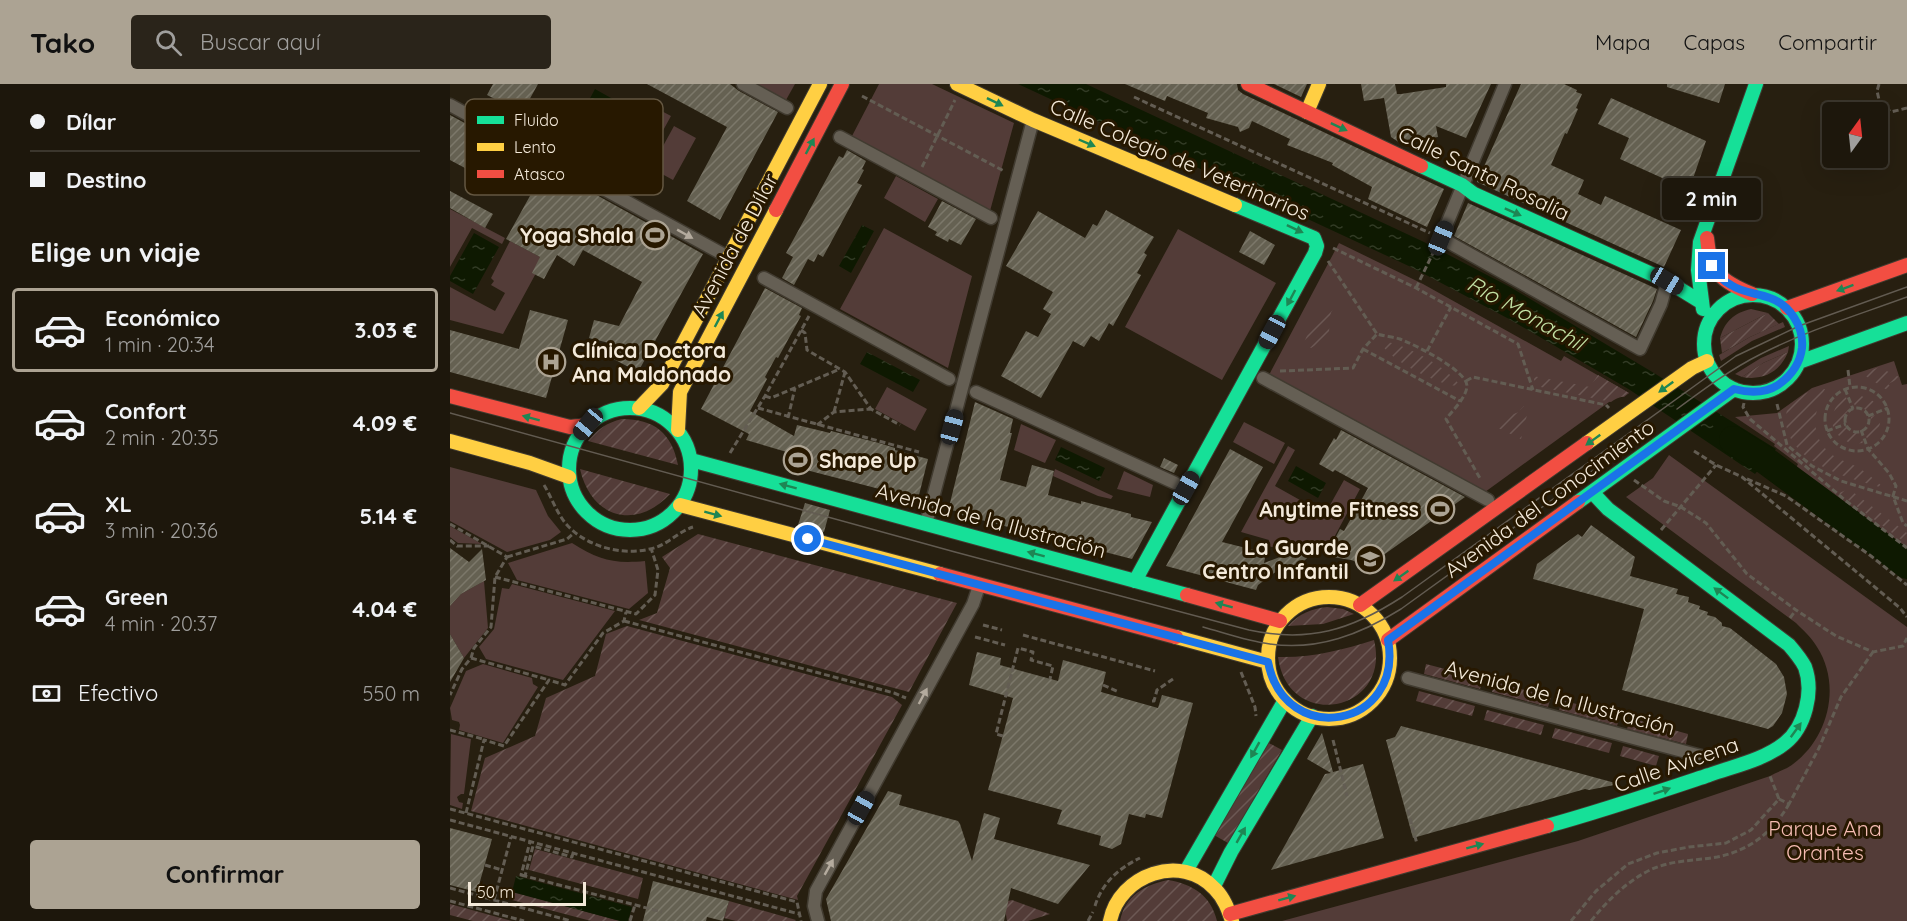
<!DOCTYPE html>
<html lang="es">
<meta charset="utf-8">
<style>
body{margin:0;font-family:Quicksand,sans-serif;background:#2a241a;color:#f1f3f6;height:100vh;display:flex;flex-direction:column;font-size:22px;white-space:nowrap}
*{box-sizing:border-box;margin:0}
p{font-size:20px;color:#a09f9d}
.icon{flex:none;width:33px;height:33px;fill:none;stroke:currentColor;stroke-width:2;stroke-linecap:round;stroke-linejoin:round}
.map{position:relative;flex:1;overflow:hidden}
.details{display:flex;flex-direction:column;background:#1d170c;width:450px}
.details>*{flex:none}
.banner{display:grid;align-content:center;height:132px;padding:0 30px;background:#1d170c}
.needle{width:39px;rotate:15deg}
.buttons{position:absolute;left:1372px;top:18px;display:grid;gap:12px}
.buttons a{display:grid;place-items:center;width:66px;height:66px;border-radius:6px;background:#1d170c;box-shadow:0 6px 24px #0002,0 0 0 2px #3b362d;font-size:30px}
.scale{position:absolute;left:18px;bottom:15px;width:118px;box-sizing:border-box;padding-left:6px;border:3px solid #f4eada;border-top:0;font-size:16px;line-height:21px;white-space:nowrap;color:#f4eada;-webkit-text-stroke:4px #271800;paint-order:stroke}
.end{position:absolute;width:27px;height:27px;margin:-14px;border:8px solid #1a73e8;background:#fff;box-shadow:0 0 0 3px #fff}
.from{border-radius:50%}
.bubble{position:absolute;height:42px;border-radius:6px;background:#1d170c;box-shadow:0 6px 24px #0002,0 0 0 2px #3b362d;font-size:20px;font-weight:700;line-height:42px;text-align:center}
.car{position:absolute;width:18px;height:36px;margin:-18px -9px;border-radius:8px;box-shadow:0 0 4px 2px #0007;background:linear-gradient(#222 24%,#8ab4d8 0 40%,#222 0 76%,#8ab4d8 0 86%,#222 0)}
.banner b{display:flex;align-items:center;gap:21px;height:57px;font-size:22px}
.banner b+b{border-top:2px solid #3b362d}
.banner i{width:15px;height:15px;background:#f1f3f6}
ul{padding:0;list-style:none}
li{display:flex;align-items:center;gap:18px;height:84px;margin:0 12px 9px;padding:0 18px;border:3px solid transparent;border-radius:6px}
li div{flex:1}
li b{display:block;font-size:22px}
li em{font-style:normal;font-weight:700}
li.on{border-color:#aca393}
li>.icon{width:54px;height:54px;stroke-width:1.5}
h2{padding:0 30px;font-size:27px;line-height:72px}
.pay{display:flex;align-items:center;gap:15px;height:66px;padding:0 30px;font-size:22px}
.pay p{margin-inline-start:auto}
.action{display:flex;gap:12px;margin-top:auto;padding:12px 30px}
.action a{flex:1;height:69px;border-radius:6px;background:#aca393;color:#111;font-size:24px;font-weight:700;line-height:69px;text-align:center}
header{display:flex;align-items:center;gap:36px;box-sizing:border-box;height:84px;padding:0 30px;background:#aca393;color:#111}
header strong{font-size:28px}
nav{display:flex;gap:33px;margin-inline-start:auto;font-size:21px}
.search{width:420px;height:54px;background:#2a241a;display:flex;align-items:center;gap:15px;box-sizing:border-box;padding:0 21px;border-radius:6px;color:#a09f9d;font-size:22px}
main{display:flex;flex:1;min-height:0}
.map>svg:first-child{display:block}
</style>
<header>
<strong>Tako</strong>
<div class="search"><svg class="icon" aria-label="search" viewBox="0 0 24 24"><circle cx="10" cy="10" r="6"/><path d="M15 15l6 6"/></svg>Buscar aquí</div>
<nav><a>Mapa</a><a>Capas</a><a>Compartir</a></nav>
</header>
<main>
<section class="details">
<div class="banner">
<b><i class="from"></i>Dílar</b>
<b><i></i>Destino</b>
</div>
<h2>Elige un viaje</h2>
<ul>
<li class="on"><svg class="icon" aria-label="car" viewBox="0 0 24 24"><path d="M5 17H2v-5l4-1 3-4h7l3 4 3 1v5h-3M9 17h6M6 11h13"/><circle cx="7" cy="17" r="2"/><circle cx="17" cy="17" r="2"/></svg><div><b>Económico</b><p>1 min · 20:34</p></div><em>3.03 €</em></li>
<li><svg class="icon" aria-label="car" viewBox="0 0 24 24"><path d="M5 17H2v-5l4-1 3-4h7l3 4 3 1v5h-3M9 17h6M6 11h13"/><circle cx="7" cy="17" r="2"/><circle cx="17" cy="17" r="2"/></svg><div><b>Confort</b><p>2 min · 20:35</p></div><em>4.09 €</em></li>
<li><svg class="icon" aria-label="car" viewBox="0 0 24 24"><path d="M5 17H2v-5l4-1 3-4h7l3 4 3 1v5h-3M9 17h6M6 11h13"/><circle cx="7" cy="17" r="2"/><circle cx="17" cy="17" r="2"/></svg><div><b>XL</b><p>3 min · 20:36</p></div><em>5.14 €</em></li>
<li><svg class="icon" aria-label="car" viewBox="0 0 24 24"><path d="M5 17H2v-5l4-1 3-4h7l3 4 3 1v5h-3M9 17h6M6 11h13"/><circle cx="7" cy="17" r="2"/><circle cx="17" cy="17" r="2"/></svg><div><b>Green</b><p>4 min · 20:37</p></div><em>4.04 €</em></li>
</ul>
<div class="pay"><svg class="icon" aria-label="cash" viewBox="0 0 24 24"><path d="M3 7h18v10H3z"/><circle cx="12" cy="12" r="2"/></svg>Efectivo<p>550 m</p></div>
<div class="action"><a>Confirmar</a></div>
</section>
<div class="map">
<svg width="1457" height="837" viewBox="0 0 1457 837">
<defs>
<pattern id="garden-furrows" width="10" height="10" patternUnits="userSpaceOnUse" patternTransform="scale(1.5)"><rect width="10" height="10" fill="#533c38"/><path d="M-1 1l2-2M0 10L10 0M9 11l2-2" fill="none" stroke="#6c5854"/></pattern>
<pattern id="water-ripples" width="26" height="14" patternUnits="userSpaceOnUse" patternTransform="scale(1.5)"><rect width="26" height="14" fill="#0e1901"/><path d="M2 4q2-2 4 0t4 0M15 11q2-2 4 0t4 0" fill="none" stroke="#323b25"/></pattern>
<pattern id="building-hatch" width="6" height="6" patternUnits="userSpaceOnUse" patternTransform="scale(1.5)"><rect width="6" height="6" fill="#656152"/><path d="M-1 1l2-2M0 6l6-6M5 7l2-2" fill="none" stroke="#7c786a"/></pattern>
</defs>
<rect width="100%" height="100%" fill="#271f10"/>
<path fill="#533c38" d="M307 0H345L336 16Z
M429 0H482L564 39 540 127 402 52Z
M204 23 221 32 193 83 189 80Z
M224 42 246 54 223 96 201 84Z
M446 92 488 115 475 138 434 114Z
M0 125 55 154 52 160 22 144 0 183Z
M434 144 522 192 498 284 390 225Z
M728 145 826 199 772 296 675 243Z
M60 157 90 173 85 191 53 250 0 236V203L45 227 55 209 41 201 44 197 41 194Z
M889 159 973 200 1111 277 1114 272 1179 309 1174 313H1166L1035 408 819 291Z
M1301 225 1318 229 1270 254C1275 237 1284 229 1301 225Z
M1333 238 1335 243 1302 257 1271 277 1269 271 1300 253Z
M1339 262 1338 268 1313 279 1292 293 1285 290 1311 274Z
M1444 277 1452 301 1457 300V471L1345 386 1348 380 1324 362 1325 360 1285 333 1327 329 1362 304Z
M437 303 477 325 465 347 425 325Z
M794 338 835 359 824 380 783 358Z
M571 340 606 356 595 379 564 366Z
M838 362 845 366 825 402 875 430 894 396 910 405 879 463 843 468 818 462 819 456 791 448Z
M1219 371 1457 543V837H832L1128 757 1320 692C1325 689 1331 687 1337 684 1377 660 1393 603 1367 563 1362 554 1353 546 1346 539L1176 413 1203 394Z
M0 383 86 406 98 432 111 448 100 456 57 468 0 437Z
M605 385 663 412 661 415 648 412 603 392Z
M674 387 703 401 700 413 667 405Z
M0 442 32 460 8 459 0 453Z
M122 459C149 476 163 480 195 477L198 509 179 525 67 496 58 479Z
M34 497 38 544 14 574 0 550V522L11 510Z
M62 500 165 527 113 596 36 575 29 563 44 545 52 504 59 505Z
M33 580 82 594 83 600 88 603 53 659 9 646 10 641 9 638 2 636 0 624 16 587Z
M1 650 21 655 14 710H11L7 713 9 718 13 719 12 725 0 721Z"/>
<path fill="url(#garden-furrows)" d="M877 220H880L883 225C877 233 881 245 878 254L861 264 853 262C858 247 866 231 877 220Z
M1318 229 1329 240 1300 253 1272 269 1270 254Z
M930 257C950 257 1000 284 1010 302 991 303 936 275 930 257Z
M1338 268C1330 288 1313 297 1292 293L1313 279Z
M1429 283C1436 288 1444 289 1450 294L1438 300 1441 303 1437 306 1414 291 1415 289Z
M1148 291 1179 309C1172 314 1167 313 1161 318L1086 302 1083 292 1140 303Z
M1367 305H1375C1362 330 1359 357 1387 374 1395 378 1405 381 1412 386 1420 391 1427 398 1434 404 1404 396 1349 382 1338 348 1335 341 1336 333 1337 324L1356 309Z
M1409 311 1423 317 1429 325 1419 329 1412 323 1405 322 1401 312Z
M1396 313 1400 325 1395 330 1394 338 1383 343C1381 330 1385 320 1396 313Z
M1074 322 1078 327 1071 355 1044 342 1055 333 1069 328 1071 325Z
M1430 329C1432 342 1427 350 1418 357L1414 348 1420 341 1421 333Z
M172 335C204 335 222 349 228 381L138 357C148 345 156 339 172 335Z
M1396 343 1402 348 1410 349 1413 359C1401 361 1392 357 1385 347Z
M130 385 220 410C186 447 141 434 130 385Z
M1399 405 1457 449V460L1389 409Z
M248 450 507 519 459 608 189 536 207 529 220 484 212 473Z
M877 523 893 525 904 530 873 540 838 542C850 529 861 525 877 523Z
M177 542 442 613 452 621 347 812 348 816 21 727 35 674 85 652 96 614 145 592 156 550Z
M924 556C942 629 838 648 828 573 862 574 892 566 924 556Z
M976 580 1033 595 1030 605 974 590Z
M1045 598 1101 613 1098 623 1042 608Z
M969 607 1025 622 1022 632 966 617Z
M1112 616 1170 632 1167 642 1109 626Z
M1037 626 1094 641 1091 651 1034 636Z
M1180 634 1238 650 1236 660 1177 645Z
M1105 644 1162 659 1159 669 1102 654Z
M817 658 832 666 778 759 764 751Z
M1173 662 1209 672 1206 682 1170 672Z
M85 765 193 794 188 815 79 786Z
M718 796C742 800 761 811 767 837H670C675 812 694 801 718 796Z
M64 808 170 837H141L62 816Z
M562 816 600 830 578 837H557L554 818Z
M279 817 346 836 345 837H286L274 834Z
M0 820 62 837H23L0 831Z"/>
<path fill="url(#water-ripples)" d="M568 0H636L974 158 1060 203 1204 289 1326 365 1305 390 1180 306 1059 235 963 184Z
M145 5 170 19 149 57 132 48 125 61 117 57Z
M412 141 424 147 401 189 389 182Z
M24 149 49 163 23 210 0 197V192Z
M417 268 470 296 463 308 410 280Z
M611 363 655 384 649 397 605 376Z
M846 382 876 399 868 414 838 397Z
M66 792 182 823 178 837H170L62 808Z"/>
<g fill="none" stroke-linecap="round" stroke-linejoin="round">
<path stroke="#0e1901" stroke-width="28" d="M1283 356 1316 377 1457 481"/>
</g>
<path fill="url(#building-hatch)" d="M43 0H88L72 29 37 11Z
M197 0H280L289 7 328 28 270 136 237 117 277 43Z
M675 0H787L788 6 793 10 994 105 977 143 918 115 922 103 882 81 883 79 837 61 840 55 802 37 799 44 790 48 788 43 756 34 758 29 717 12 715 17Z
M824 0H857L851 13Z
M911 0H945L947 10H951L996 3V0H1041L1016 54 986 42 988 53 950 59 941 53 934 14 914 17Z
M1071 0H1114L1127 6 1126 8 1132 10 1126 24 1128 25 1117 50 1115 49 1101 81 1134 96 1128 110 1151 121 1155 112 1231 146 1214 183 1027 98Z
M1217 0H1275L1269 19 1217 3Z
M1161 14 1256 57 1239 106 1170 75 1179 54 1148 40Z
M0 31 75 72 56 106 0 76Z
M397 66 416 77 412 85 414 86 407 99 412 101 373 173 368 170 364 178 358 175 344 201 332 194 343 173 336 169 389 72 393 74Z
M96 83 253 170 188 288 154 270 159 259 139 254 144 236 169 242 192 198 133 166 124 182 107 171 94 195 82 189 90 173 56 155Z
M0 107 43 130 35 144 0 124Z
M492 117 526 135 511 161 499 155 498 158 485 151 487 148 478 143Z
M1018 119 1207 205 1203 217 1186 253 1004 152Z
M656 126 704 153 694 169 697 171 687 189 691 191 663 242 659 239 649 257 641 252 634 263 623 257 591 314 551 292 576 247 588 253 601 230 593 225 603 208 556 182 588 127 635 154 643 140 647 142Z
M800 147 825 161 814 181 789 168Z
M315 204 352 224 349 231 351 232 328 274 326 273 315 293 317 295 300 327 344 352 347 341 380 349 381 347 429 359 445 364V366L478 375 468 415 337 381 340 369 296 356 299 350 251 325Z
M80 226 118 236 96 314 0 288V246L69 265Z
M525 318 563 335 560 349H562L550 396 576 403 582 381 604 387 598 411 631 420V417L681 430V433L702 438 682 475 508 430 506 427 500 426 502 419H500Z
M891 346 1015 413 918 482 901 476 876 472 890 445 894 447 918 404 885 386 883 388 869 380 884 354 886 356Z
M780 365 813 383 772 458 816 469 814 479 851 465 869 462 851 480 847 482 838 481 824 489 808 501 806 506 716 482Z
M714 374 728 381 724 389 710 383Z
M355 419 380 426 374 448 348 441Z
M1141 441 1185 473 1180 492 1228 505 1226 510 1239 513 1238 518 1250 522 1249 525 1258 528 1257 531 1265 533 1272 539V542L1280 544 1326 580 1334 593 1337 610 1332 629 1323 642 1318 645 1172 606 1194 525 1083 495 1087 480 1128 450 1132 453Z
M0 464 19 478 32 465 36 496 11 510 0 522Z
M0 550 14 574 0 598Z
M527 568 551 574 550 581 608 597 613 576 656 588 651 608 708 624 712 611 743 619 712 734 696 730 695 734 679 730 671 760 662 765 649 761 651 752 607 740 612 726 538 706 563 614 519 601Z
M951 642 1044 666 1169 700 1139 706 1135 705 963 754 936 656 945 653Z
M872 649 883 688 913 680 934 754 821 786 875 690 881 689 857 675Z
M438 707 452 711 449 721 508 737 510 740 522 777 534 729 550 734 544 755 640 781 608 820 561 804 554 837H381L376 815Z
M0 744 42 755 27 808 0 801Z
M203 797 279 817 273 837 257 833 256 837H193Z"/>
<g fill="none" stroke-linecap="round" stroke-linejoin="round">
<g stroke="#413b30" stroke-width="15">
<path id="street" d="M293 0 337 24
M1055 0 991 154 1190 265 1211 220 1216 202
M0 21 278 173
M390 53 541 134
M314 194 499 295
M813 294 1038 416
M526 308 725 399
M476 440 583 36
M958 594 1251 672
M368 837 364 822 366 807 523 520 529 502"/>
</g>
<g stroke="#413b30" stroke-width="16">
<path id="fast" d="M971 82 1012 101 1024 110 1217 197 1251 218
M1254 260a49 49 0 1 1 98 0a49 49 0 1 1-98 0Z
M1253 225 1248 186 1250 158 1306 0
M1349 278 1457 239
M119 385a61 61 0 1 1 122 0a61 61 0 1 1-122 0Z
M241 376 737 511
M1128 418 1284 305
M685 497 865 169 867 162 864 154 785 121
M1097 742C1152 727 1205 709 1259 691 1284 682 1314 676 1335 659 1355 643 1364 608 1355 583 1351 575 1345 568 1339 561L1158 425 1142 408
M736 787 835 616
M764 802 781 768 862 632"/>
</g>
<g stroke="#413b30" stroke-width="16">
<path id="slow" d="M507 0 583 36 785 121
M857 28 869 0
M189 324 212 300 370 0
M228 346 230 308 326 126
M0 357 80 379 119 393
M1137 359 1242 284 1257 277
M230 421 490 490
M818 574a61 61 0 1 1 122 0a61 61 0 1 1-122 0Z
M726 553 818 578
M660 837C669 791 731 768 765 805 774 814 778 825 782 837"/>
</g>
<g stroke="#413b30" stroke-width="16">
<path id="jam" d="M798 0 971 82
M326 126 392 0
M1257 154C1260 189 1271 197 1302 210
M1337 224 1457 181
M0 312 120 343 138 341
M490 490 726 553
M737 511 830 537
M910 521 1137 359
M938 556 1128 418
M780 830 1097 742"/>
</g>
<path stroke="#635d53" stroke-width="3" stroke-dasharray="6 3" stroke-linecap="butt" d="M1429 0 1427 7 1430 20 1441 28 1457 24
M412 12 554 87
M684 13 980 149
M472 83 505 16
M883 164 966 204 1068 260 1083 306
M878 177 927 250
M966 204 985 165
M351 246 355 249 357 266 395 288 421 325 450 341
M913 265 1010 317
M977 267 1001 223
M1398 286 1400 303
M830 287 903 284 913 265 927 250C934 252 943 253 950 255 963 260 1019 287 1017 303 1015 315 1003 326 996 335L1031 396
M1016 297 1023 293 1156 321 1159 324
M1375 335a32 32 0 1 1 64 0a32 32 0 1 1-64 0Z
M1395 305 1403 325
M315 312 321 314 390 285
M1294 319 1293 323 1300 335 1395 416 1457 464
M1327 320 1337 361 1362 382 1391 397 1457 417
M308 324 469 368
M1395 336a12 12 0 1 1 24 0a12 12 0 1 1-24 0Z
M384 328 395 288
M1418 332 1438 324
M338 334 345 304
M367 341 384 328 421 325
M1411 346 1418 365 1439 389 1446 402 1443 412 1453 439 1457 442
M1377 347 1396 340
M1244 367 1266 381 1292 393 1450 524 1457 533
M280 369 315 312 359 232
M1297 395 1336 412 1421 472 1457 501
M1184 396 1214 417 1231 423 1256 439 1297 490 1346 526 1386 552 1423 568 1453 562 1457 554
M94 401C102 414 107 430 117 441 139 465 178 473 207 463 220 458 230 447 243 443
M0 440 57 473 45 493 41 543 24 564 21 574 12 585 0 611
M1211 446 1266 381
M0 456 7 462H39
M57 473 117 455 125 448
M45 493 186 530 205 511 208 486 201 464
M1340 534 1346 526
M174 537 444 609 456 614
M533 541 552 546
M573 551 705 587
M525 553 555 561
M21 574 99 596
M791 588 805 623 806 632
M653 601 669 608
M702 617H704L707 606 723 595
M0 646 33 655
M553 652 546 650 568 564 583 568 581 576 603 582 600 595
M883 656 897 712
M1329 715 1339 720 1369 664 1391 613 1423 568
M0 725 347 818 351 837
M959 726 958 727 967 760
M16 729 34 656 54 662 99 596 115 601 153 549 174 537 176 528
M0 736 349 830
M123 769 122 773 83 762 75 792 212 828
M35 781 52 786
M75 792 71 791 80 758
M0 804 121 837
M44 816 61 753
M0 817 74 837
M645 822C652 799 669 784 690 774
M180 837 185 821
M638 837 643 828
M1121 837 1146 807 1178 780 1207 769 1239 763 1276 759 1301 746 1329 715 1320 692
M1141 837C1157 817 1176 798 1200 786 1221 776 1244 777 1267 773 1299 767 1323 748 1339 720"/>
<use href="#street" stroke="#655f54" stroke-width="12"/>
<use href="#fast" stroke="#16e098" stroke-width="14"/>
<use href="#slow" stroke="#ffcf43" stroke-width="14"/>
<use href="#jam" stroke="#f24e42" stroke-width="14"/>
<path stroke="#625b51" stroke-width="1.5" d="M1227 325C1254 305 1281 285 1311 270 1358 246 1408 231 1457 213
M0 329 505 468 799 546C859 559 901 546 952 513L1286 272 1349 242 1457 203
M753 543C775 549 797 557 820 560 868 567 911 550 951 525L1174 364"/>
</g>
<defs><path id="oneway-solid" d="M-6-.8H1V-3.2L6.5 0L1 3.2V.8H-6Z" transform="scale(1.5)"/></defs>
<g fill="#1e8654">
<use href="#oneway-solid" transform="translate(545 18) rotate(26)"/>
<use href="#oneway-solid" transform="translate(889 43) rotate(25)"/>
<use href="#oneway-solid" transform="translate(637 59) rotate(23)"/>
<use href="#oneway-solid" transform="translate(360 62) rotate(-62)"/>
<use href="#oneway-solid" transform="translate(1063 128) rotate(24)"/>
<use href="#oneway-solid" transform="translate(845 145) rotate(25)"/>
<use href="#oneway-solid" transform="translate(1395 204) rotate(160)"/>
<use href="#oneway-solid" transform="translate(841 214) rotate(118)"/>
<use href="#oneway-solid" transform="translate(269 235) rotate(-62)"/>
<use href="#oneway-solid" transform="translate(1216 303) rotate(144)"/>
<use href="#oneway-solid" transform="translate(81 334) rotate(-165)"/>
<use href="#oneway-solid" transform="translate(1143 356) rotate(144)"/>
<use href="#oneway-solid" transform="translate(338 402) rotate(-165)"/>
<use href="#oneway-solid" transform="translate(263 430) rotate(15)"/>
<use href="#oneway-solid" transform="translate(586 470) rotate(-165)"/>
<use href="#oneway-solid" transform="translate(951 492) rotate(145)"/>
<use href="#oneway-solid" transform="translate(1271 509) rotate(-143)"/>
<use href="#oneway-solid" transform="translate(774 521) rotate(-165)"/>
<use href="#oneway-solid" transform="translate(1346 646) rotate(-54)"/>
<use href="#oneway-solid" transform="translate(805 666) rotate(119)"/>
<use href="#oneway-solid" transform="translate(1212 707) rotate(-19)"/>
<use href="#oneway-solid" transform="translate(791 751) rotate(-60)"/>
<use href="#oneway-solid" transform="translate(1025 762) rotate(-15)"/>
<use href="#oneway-solid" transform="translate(837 814) rotate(-15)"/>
</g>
<g fill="#b4ab9e">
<use href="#oneway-solid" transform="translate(235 150) rotate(29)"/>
<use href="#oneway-solid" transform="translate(473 612) rotate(-62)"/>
<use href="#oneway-solid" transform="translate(379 783) rotate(-61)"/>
</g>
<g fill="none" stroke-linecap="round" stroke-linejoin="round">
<path stroke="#1a73e8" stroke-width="8" d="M358 455 818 578C835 665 954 644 938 556L1284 305C1299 309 1314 310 1328 301 1341 292 1350 280 1352 264 1354 243 1340 221 1320 214 1307 209 1293 209 1281 201 1272 197 1267 189 1262 182"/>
</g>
<defs>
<g id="stadium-ring" transform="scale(1.5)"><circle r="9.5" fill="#271800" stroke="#aca393" stroke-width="1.5"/><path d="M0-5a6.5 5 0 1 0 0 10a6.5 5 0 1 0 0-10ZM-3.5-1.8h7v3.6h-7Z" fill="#aca393"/></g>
<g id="hospital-ring" transform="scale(1.5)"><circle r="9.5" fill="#271800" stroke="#aca393" stroke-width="1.5"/><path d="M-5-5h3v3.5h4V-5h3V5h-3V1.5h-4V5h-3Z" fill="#aca393"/></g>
<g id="school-ring" transform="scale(1.5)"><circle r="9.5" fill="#271800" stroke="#aca393" stroke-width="1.5"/><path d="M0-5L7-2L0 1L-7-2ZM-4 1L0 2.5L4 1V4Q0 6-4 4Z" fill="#aca393"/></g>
</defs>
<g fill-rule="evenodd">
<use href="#stadium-ring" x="205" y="151"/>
<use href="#hospital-ring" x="101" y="278"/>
<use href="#stadium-ring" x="348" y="376"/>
<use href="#stadium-ring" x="990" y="425"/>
<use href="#school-ring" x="920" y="475"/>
</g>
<g text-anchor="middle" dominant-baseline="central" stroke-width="6" stroke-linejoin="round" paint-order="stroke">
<g font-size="21" fill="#f4eada" stroke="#271800">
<text transform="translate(730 75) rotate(23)">Calle Colegio de Veterinarios</text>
<text transform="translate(1034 89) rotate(26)">Calle Santa Rosalía</text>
<text transform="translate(284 161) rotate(-62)">Avenida de Dílar</text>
<text transform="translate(1099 414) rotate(-36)">Avenida del Conocimiento</text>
<text transform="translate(541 436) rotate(15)">Avenida de la Ilustración</text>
<text transform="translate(1110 613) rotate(15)">Avenida de la Ilustración</text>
<text transform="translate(1226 680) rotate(-19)">Calle Avicena</text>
</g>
<g font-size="21" font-weight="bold" fill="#f4eada" stroke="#271800" text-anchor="end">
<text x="184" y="151">Yoga Shala</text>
<text x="122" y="266" text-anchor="start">Clínica Doctora<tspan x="122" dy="24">Ana Maldonado</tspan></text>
<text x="369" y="376" text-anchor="start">Shape Up</text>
<text x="969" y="425">Anytime Fitness</text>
<text x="899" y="463">La Guarde<tspan x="899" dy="24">Centro Infantil</tspan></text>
</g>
<g font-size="21" fill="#f6bcb3" stroke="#271800">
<text x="1375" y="744">Parque Ana<tspan x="1375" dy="24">Orantes</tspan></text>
</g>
<g font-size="22" font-style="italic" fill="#c1dfa3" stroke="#271800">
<text transform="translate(1076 229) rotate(29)">Río Monachil</text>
</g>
</g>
<rect x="15" y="15" width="198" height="96" rx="9" fill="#271800" stroke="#645741" stroke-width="1.5"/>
<rect x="27" y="32" width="27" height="8" fill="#16e098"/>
<rect x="27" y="59" width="27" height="8" fill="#ffcf43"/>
<rect x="27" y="86" width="27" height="8" fill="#f24e42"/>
<g font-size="16" fill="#f4eada">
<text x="64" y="42">Fluido</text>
<text x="64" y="69">Lento</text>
<text x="64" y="96">Atasco</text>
</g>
</svg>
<div class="buttons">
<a><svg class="needle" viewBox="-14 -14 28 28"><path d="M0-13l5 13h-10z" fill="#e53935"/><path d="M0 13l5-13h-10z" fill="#a09f9d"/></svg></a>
</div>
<div class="scale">50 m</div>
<i class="end from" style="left:358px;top:455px"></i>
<i class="end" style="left:1262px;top:182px"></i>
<div class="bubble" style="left:1212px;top:94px;width:99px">2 min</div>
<i class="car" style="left:991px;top:154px;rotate:22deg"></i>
<i class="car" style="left:1217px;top:197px;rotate:121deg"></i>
<i class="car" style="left:822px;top:248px;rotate:208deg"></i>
<i class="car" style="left:138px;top:340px;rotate:220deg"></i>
<i class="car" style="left:502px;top:343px;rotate:15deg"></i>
<i class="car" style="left:736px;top:404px;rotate:29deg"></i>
<i class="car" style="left:411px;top:724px;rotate:29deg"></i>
</div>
</main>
